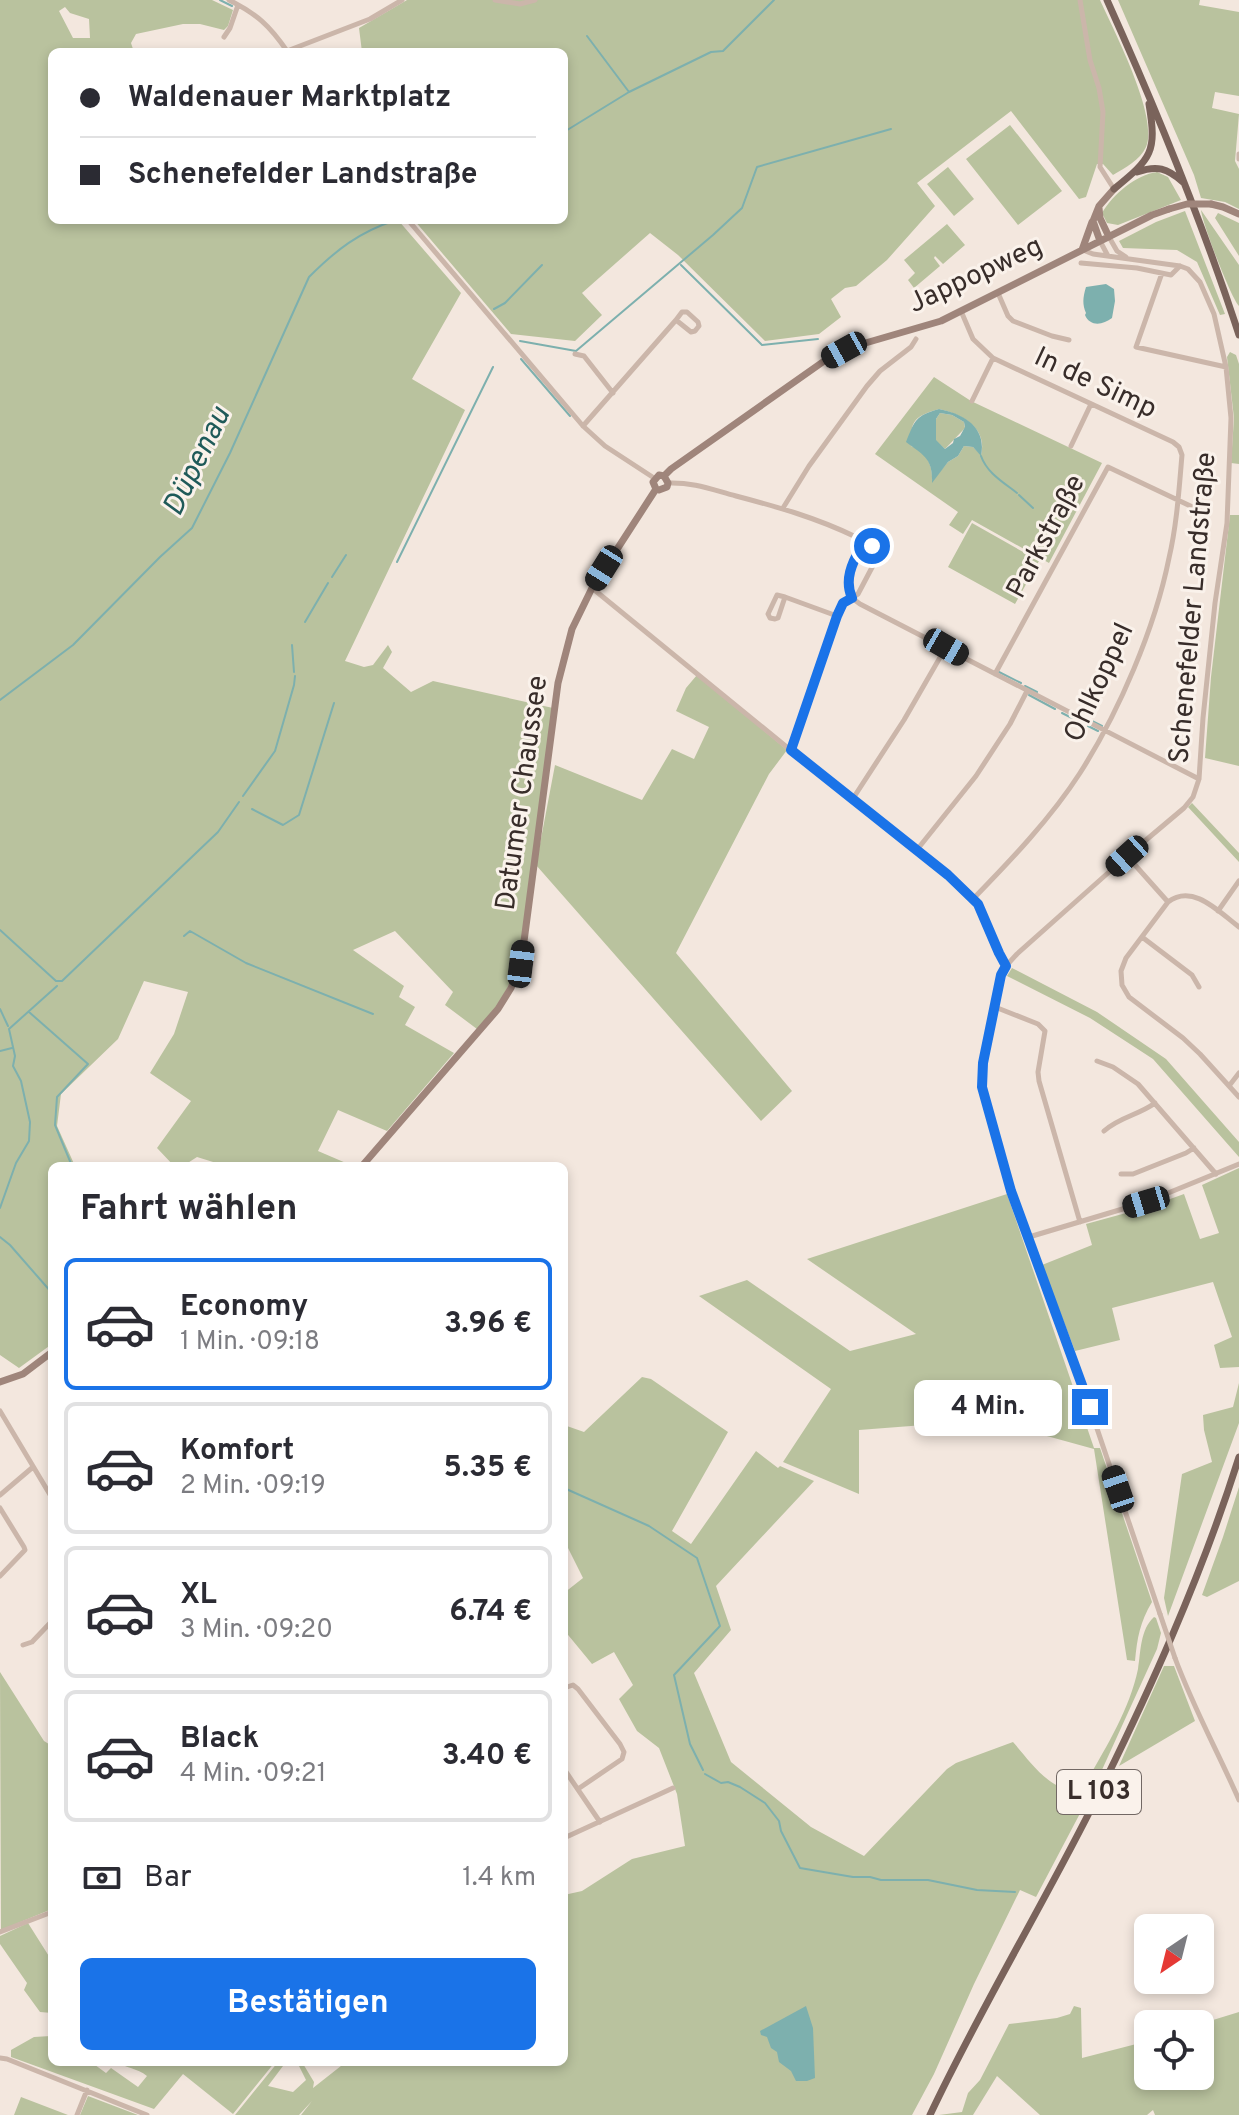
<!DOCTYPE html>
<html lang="de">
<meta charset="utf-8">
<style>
body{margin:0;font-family:Overpass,sans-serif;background:#f7f7f7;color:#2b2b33;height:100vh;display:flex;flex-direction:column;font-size:30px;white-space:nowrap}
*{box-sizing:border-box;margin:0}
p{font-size:26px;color:#7c7c81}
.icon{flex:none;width:44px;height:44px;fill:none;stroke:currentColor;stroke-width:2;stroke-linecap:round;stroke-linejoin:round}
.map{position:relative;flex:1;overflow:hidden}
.sheet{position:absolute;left:48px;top:1162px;width:520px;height:904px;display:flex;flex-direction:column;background:#fff;border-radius:12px;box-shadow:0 4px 12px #0003}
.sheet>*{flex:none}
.hud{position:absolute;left:48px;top:48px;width:520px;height:176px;border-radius:12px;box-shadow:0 4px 12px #0003;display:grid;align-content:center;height:176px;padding:0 32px;background:#fff}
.needle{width:52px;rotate:215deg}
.fabs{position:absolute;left:1134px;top:1914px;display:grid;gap:16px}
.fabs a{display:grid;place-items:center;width:80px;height:80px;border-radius:12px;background:#fff;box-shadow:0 4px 12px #0003;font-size:40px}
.end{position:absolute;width:36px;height:36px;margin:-18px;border:10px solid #1a73e8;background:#fff;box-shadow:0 0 0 4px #fff}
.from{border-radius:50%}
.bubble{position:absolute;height:56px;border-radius:12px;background:#fff;box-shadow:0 4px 12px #0003;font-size:26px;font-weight:700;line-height:56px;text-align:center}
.car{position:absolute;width:24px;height:48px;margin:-24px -12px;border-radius:10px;box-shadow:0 0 6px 2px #0007;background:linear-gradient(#222 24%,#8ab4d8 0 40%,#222 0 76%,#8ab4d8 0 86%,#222 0)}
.hud b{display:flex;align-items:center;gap:28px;height:76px;font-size:30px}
.hud b+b{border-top:2px solid #e1e1e2}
.hud i{width:20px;height:20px;background:#2b2b33}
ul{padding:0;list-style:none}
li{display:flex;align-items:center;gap:24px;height:132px;margin:0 16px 12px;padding:0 16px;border:4px solid #e1e1e2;border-radius:12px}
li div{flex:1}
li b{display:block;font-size:30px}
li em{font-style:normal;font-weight:700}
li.active{border-color:#1a73e8}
li>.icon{width:72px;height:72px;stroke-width:1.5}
h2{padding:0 32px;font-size:36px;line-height:96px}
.pay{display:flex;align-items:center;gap:20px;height:88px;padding:0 32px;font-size:30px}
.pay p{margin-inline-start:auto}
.action{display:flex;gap:16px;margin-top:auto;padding:16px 32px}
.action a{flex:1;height:92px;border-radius:12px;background:#1a73e8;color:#fff;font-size:32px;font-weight:700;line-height:92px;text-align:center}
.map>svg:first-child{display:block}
</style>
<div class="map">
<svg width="1239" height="2115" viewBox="0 0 1239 2115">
<rect width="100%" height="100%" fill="#f3e7de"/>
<path fill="#b9c29e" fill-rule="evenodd" d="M0 0H212L233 10 228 26 224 30 200 24H183L136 34 131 43 134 52H52V220H398L461 293 412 379 465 410 345 661 364 667 373 665 388 645 392 652 383 668 411 692 433 681 553 708 520 964 496 1009 477 1029 445 1005 453 992 395 931 353 950 404 986 399 997 415 1007 405 1025 454 1053 387 1131 338 1110 318 1151 353 1166H226L197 1157 183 1166H174L157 1148 191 1101 150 1073 174 1034 188 992 144 981 118 1039 61 1094 57 1126 75 1166H52V1344L19 1368 0 1355ZM65 7 70 13 89 19 90 38H73L59 11Z
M407 0H1100C1114 31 1159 117 1146 147 1140 160 1125 168 1113 175L1103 164H1097L1086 197 1079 199 1011 111 917 183 935 206 887 260 856 286 845 288 831 299 841 317 819 334 765 341 678 255 650 233 582 293 602 315 575 341 511 334 414 220H564V52H362L359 28Z
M1118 0H1200L1199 5 1239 12V96L1215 92 1212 108 1239 114 1235 161 1239 169V209L1225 202 1201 198 1194 175Z
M1010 125 1062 191 1018 225 966 159Z
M948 167 974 199 954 216 927 184Z
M1157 172 1168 177 1181 200 1118 225 1107 223 1102 213C1113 194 1136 175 1157 172Z
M1201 210 1239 265V306C1230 296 1202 222 1201 210Z
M1185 211 1225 314 1220 315 1197 262 1177 250 1123 248 1119 241 1156 222Z
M1218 213 1239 223V256L1215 218Z
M947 224 965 245 943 264 935 256 934 258 940 266 914 288 908 280 915 273 904 260Z
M1230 352 1236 355 1239 364V464L1231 463 1234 418 1227 357Z
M934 377 971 401 1102 463 1049 563 972 520 963 534 949 525 958 512 875 454ZM939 409C962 414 988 428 981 455L973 447 964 446 958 456 948 462 932 481C933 465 926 451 911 446 910 420 915 416 939 409Z
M940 413 952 415 964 422 965 428 945 449 936 441V419Z
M1230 515H1239V766L1205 758 1211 677Z
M972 523 1039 561 1015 604 948 567Z
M697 675 787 750 769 774 676 953 792 1091 761 1121 536 865 555 765 642 800 672 749 694 759 709 727 676 711 686 688Z
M1192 803 1239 853V862L1188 807Z
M1012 968 1097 1012 1166 1059 1239 1142V1157L1153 1059 1090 1018 1007 976Z
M1239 1168V1367L1220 1368 1214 1345 1232 1337 1213 1282 1112 1308 1120 1340 1075 1351 1042 1265 1092 1245 1086 1224 1148 1207 1184 1194 1200 1239 1219 1233 1202 1185Z
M1007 1194 1094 1448H1100L1152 1602C1140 1622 1137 1638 1135 1661L1127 1660 1094 1449 989 1420 859 1430V1494L783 1462 831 1389 699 1296 747 1280 850 1351 916 1334 807 1259Z
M642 1377 651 1379 728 1432 672 1531 691 1544 756 1451 778 1468 780 1466 814 1481 716 1586 731 1630 694 1673 731 1762 811 1827 864 1856 947 1769 956 1763 1013 1742C1030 1761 1054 1798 1083 1788 1104 1750 1129 1712 1138 1669 1141 1651 1140 1630 1154 1617L1156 1618 1161 1633 1157 1649 1096 1783 1036 1897 1020 1890 974 1984 934 2074 912 2115H301L312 2101 299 2115H235L278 2062H286L268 2086 293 2092 306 2080 297 2062H302L314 2082 313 2088 346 2062H564V1895L582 1891 632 1859 685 1846 677 1794 659 1748 637 1731 619 1699 633 1685 614 1652 592 1664 564 1630V1593L583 1578 567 1546 564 1547V1425L584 1432Z
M1239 1383V1423L1168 1616 1164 1598 1182 1474 1212 1462 1204 1430 1203 1415 1233 1407Z
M1239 1487V1581L1207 1597 1202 1595 1223 1537Z
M1164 1666H1174L1195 1721 1119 1766Z
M0 1672 44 1741 52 1746V1909L1 1930Z
M28 1923 52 1961V2013L40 2012 24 1990 27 1983 0 1944V1936Z
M1074 2006 1081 2008 1082 2058 1148 2041V2076H1200V2024L1239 2012V2115H1155L1153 2110 1147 2115H1040L997 2076 973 2115H939L962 2112 968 2093 980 2080 1009 2024 1057 2018 1070 2014Z
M51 2036 52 2062H91L106 2073 111 2068 138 2087 147 2076C137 2068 126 2068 116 2062H275L233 2114 183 2074 154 2109 11 2057V2050L34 2037Z
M88 2096 138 2115H80Z
M21 2097 68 2115H14Z"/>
<path fill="#7db0ae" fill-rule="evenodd" d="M1106 284 1114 289 1115 301 1112 318C1103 325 1090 327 1085 315L1086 313C1082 304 1083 297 1086 287Z
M939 409C964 414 987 427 981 456L973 447 964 446 958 456 948 462 932 483C933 458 923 455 906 442 915 420 915 416 939 409ZM940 413 952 415 964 422 965 427 960 436 954 439 953 443 945 449 936 440V419Z
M806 2006 813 2028 815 2078 807 2081H796L791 2071 779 2062 777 2052 771 2048 767 2037 761 2035 760 2031Z"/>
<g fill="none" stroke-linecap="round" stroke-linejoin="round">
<path stroke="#7db0ae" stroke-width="2" d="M220 0 232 6
M587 36 629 92
M564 132 629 92 711 52 723 51 774 0
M681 265 762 345 818 339
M494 309 505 303 542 265
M520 341 576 351 713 235 742 208 757 167 891 129
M521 359 570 416
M981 456C987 473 1003 482 1017 493
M1019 495 1033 508
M397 562 493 367
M332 577 346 555
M305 622 328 583
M292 645 294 672
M999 672 1021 683
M1025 686 1037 692
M1029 695 1055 709
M0 700 73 645 160 557 192 528 230 453 309 277C336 250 359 232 396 220
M1062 713 1080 722
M1086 718 1102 726
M1088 726 1098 731
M243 796 275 751 294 685 295 676
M252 809 283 825 299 815 334 703
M0 930 56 981H62L218 832 239 802
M184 936 190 931 246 963 373 1014
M0 1009 8 1026
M29 1012 88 1064 57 1097 55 1125 72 1166
M0 1051 12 1048
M0 1208 16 1163 29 1141 30 1122 21 1081 13 1066 15 1056 9 1029 57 986
M0 1237 10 1245 52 1293
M564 1488 649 1526 697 1558 720 1626 674 1675 690 1744 703 1770
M705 1774 721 1783 728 1782 740 1787 765 1803 779 1821 781 1831 800 1868 853 1877H870L881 1880H928L977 1890 1015 1892"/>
<path stroke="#cbb6aa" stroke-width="5" d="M229 0C257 14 270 26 287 51
M495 0 520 4 535 0
M1080 0 1090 60 1099 88 1103 112 1100 167 1114 189
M224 37 230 28 238 5
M287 51 370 19 402 0
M1239 154V159
M408 220 583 426 605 446 654 478
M1109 237 1117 251 1126 257
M1100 241 1108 256
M1083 250 1093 254 1180 266 1188 269 1200 282 1214 314 1226 367 1231 418 1227 523 1215 603 1203 718 1199 779 1193 797 1184 808 1127 856 1017 954 1006 966 1001 975 983 1063 982 1087 1011 1191 1071 1352 1160 1614
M1081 263 1137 268 1171 275 1180 266
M1162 273 1136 347 1226 367
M998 293 1008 316 1013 321 1052 336 1069 340
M961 311 973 339 993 358 1173 442 1179 447 1182 455C1179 489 1177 524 1169 558 1155 628 1119 712 1080 773 1051 818 1011 860 973 899
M682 312H687L698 322 699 326 695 331 691 332 676 320Z
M575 354 584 356 613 393
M972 401 993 358
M583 426 676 320
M1071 446 1091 404
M668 483C693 482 713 490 736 496 778 507 817 518 856 537L861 547
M783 508 809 466 867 386 880 371 911 347 916 339
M592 588 832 784 948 875 978 904 999 953 1006 966
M785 597 778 618 775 619 770 618 768 614 777 595 785 597 837 616
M852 598 860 604C974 662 1086 721 1199 779
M852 598C844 581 851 561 862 547
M995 674 1108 467 1201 511
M791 750 837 616 843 603 858 594 877 558 875 549 858 539
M852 800 904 720 946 647
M916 851 976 776 1010 724 1027 691
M1127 856 1168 902 1126 958 1121 971 1122 985 1129 997 1183 1038 1200 1054 1239 1097
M1168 902C1193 883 1219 912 1239 927
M1218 911 1239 881
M1142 937 1192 975 1199 987
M995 1007 1038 1024 1045 1031 1038 1072 1039 1081 1080 1222
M1097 1061 1113 1067 1138 1084 1216 1174
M1229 1086 1239 1073
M1104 1131C1119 1117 1139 1115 1155 1103
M1121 1174H1133L1186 1153 1194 1148
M1029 1237 1146 1202 1239 1164
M0 1411 52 1498
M0 1495 33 1467
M0 1508 24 1547 25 1550 0 1576
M23 1645 32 1642 52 1621
M1175 1658C1193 1707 1218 1752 1239 1800
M564 1688 573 1685 578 1689 620 1744 624 1752 622 1759 578 1789
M564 1769 600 1822
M564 1838 673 1788
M0 1932 52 1912
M0 2058 7 2059 147 2115
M77 2115 87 2090"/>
<path stroke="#9f857b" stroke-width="7" d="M1211 204 1223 207 1239 214
M1099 208 1100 218 1109 237
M1100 241 1093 221 1099 206 1114 189
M1082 250 1092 222
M664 476 671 469 827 359 862 344 941 321 1152 215 1169 209
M656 489 659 490 667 487 668 483 664 476
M656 489 653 482 659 475 664 476
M362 1166 498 1009 511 988 521 964 558 683 572 629 592 588 656 489
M0 1382 23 1374 52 1352"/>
<path stroke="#7a635b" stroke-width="7" d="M1107 0C1156 109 1202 221 1239 335
M1137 172C1157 165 1167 168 1183 182
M1114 189C1152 158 1157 152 1149 104
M930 2115C979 2011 1039 1912 1091 1809 1148 1695 1201 1578 1239 1457"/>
<path stroke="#cbb6aa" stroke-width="5" d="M1160 1614 1175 1658"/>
<path stroke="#9f857b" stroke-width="7" d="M1169 209 1187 204H1211"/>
</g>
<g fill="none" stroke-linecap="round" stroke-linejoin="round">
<path stroke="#1a73e8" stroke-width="10" d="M872 546 868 545 861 547C852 563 844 580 852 598L843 603 837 616 791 750 948 875 978 904 999 953 1006 966 1001 975 983 1063 982 1087 1011 1191 1090 1407"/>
</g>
<g text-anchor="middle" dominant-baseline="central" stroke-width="6" stroke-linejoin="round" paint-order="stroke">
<rect fill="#faf2eb" stroke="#726864" stroke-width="2" x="1057" y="1770" width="84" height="44" rx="6"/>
<g font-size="26" font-weight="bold" fill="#382d2a">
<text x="1099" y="1792">L 103</text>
</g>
<g font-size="28" fill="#382d2a" stroke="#faf2eb">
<text transform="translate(976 276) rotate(-25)">Jappopweg</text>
<text transform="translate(1095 384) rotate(25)">In de Simp</text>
<text transform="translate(1047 537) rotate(-62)">Parkstraße</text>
<text transform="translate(1194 608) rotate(-85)">Schenefelder Landstraße</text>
<text transform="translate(1100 683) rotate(-65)">Ohlkoppel</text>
<text transform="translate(523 793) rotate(-82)">Datumer Chaussee</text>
</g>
<g font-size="30" font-style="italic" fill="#1f5a59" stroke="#faf2eb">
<text transform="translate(198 462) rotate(-64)">Düpenau</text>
</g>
</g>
</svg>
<div class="fabs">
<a><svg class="needle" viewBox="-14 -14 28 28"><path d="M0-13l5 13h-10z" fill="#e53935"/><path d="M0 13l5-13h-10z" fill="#7c7c81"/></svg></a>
<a><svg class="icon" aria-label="locate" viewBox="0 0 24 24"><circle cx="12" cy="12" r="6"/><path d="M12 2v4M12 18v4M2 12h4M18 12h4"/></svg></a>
</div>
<i class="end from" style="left:872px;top:546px"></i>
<i class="end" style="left:1090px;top:1407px"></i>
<div class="bubble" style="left:914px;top:1380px;width:148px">4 Min.</div>
<i class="car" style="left:844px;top:350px;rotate:241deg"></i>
<i class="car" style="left:604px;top:568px;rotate:212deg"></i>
<i class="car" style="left:946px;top:647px;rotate:120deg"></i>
<i class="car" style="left:1127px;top:856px;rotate:228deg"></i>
<i class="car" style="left:521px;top:964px;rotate:7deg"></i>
<i class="car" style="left:1146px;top:1202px;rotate:253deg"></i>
<i class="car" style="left:1118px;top:1489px;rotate:341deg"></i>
<div class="hud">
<b><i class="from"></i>Waldenauer Marktplatz</b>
<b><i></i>Schenefelder Landstraße</b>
</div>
<section class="sheet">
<h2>Fahrt wählen</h2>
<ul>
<li class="active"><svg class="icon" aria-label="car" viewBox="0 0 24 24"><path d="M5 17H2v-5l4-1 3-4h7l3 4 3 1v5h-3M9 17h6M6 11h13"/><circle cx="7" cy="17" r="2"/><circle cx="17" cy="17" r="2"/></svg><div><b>Economy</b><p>1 Min. · 09:18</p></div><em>3.96 €</em></li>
<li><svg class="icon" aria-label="car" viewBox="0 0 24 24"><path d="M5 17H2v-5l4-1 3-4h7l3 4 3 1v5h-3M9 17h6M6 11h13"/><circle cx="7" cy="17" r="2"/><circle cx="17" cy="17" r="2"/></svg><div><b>Komfort</b><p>2 Min. · 09:19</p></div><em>5.35 €</em></li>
<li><svg class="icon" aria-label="car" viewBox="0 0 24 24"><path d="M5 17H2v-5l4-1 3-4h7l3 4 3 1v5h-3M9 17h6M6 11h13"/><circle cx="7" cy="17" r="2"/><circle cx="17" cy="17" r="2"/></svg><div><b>XL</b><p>3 Min. · 09:20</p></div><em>6.74 €</em></li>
<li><svg class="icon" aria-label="car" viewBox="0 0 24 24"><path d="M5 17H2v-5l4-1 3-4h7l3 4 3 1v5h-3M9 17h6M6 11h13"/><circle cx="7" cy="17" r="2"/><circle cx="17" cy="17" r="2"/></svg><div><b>Black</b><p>4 Min. · 09:21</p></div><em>3.40 €</em></li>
</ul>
<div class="pay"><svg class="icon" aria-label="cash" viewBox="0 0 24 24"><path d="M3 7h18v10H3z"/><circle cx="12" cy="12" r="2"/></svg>Bar<p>1.4 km</p></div>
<div class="action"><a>Bestätigen</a></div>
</section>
</div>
